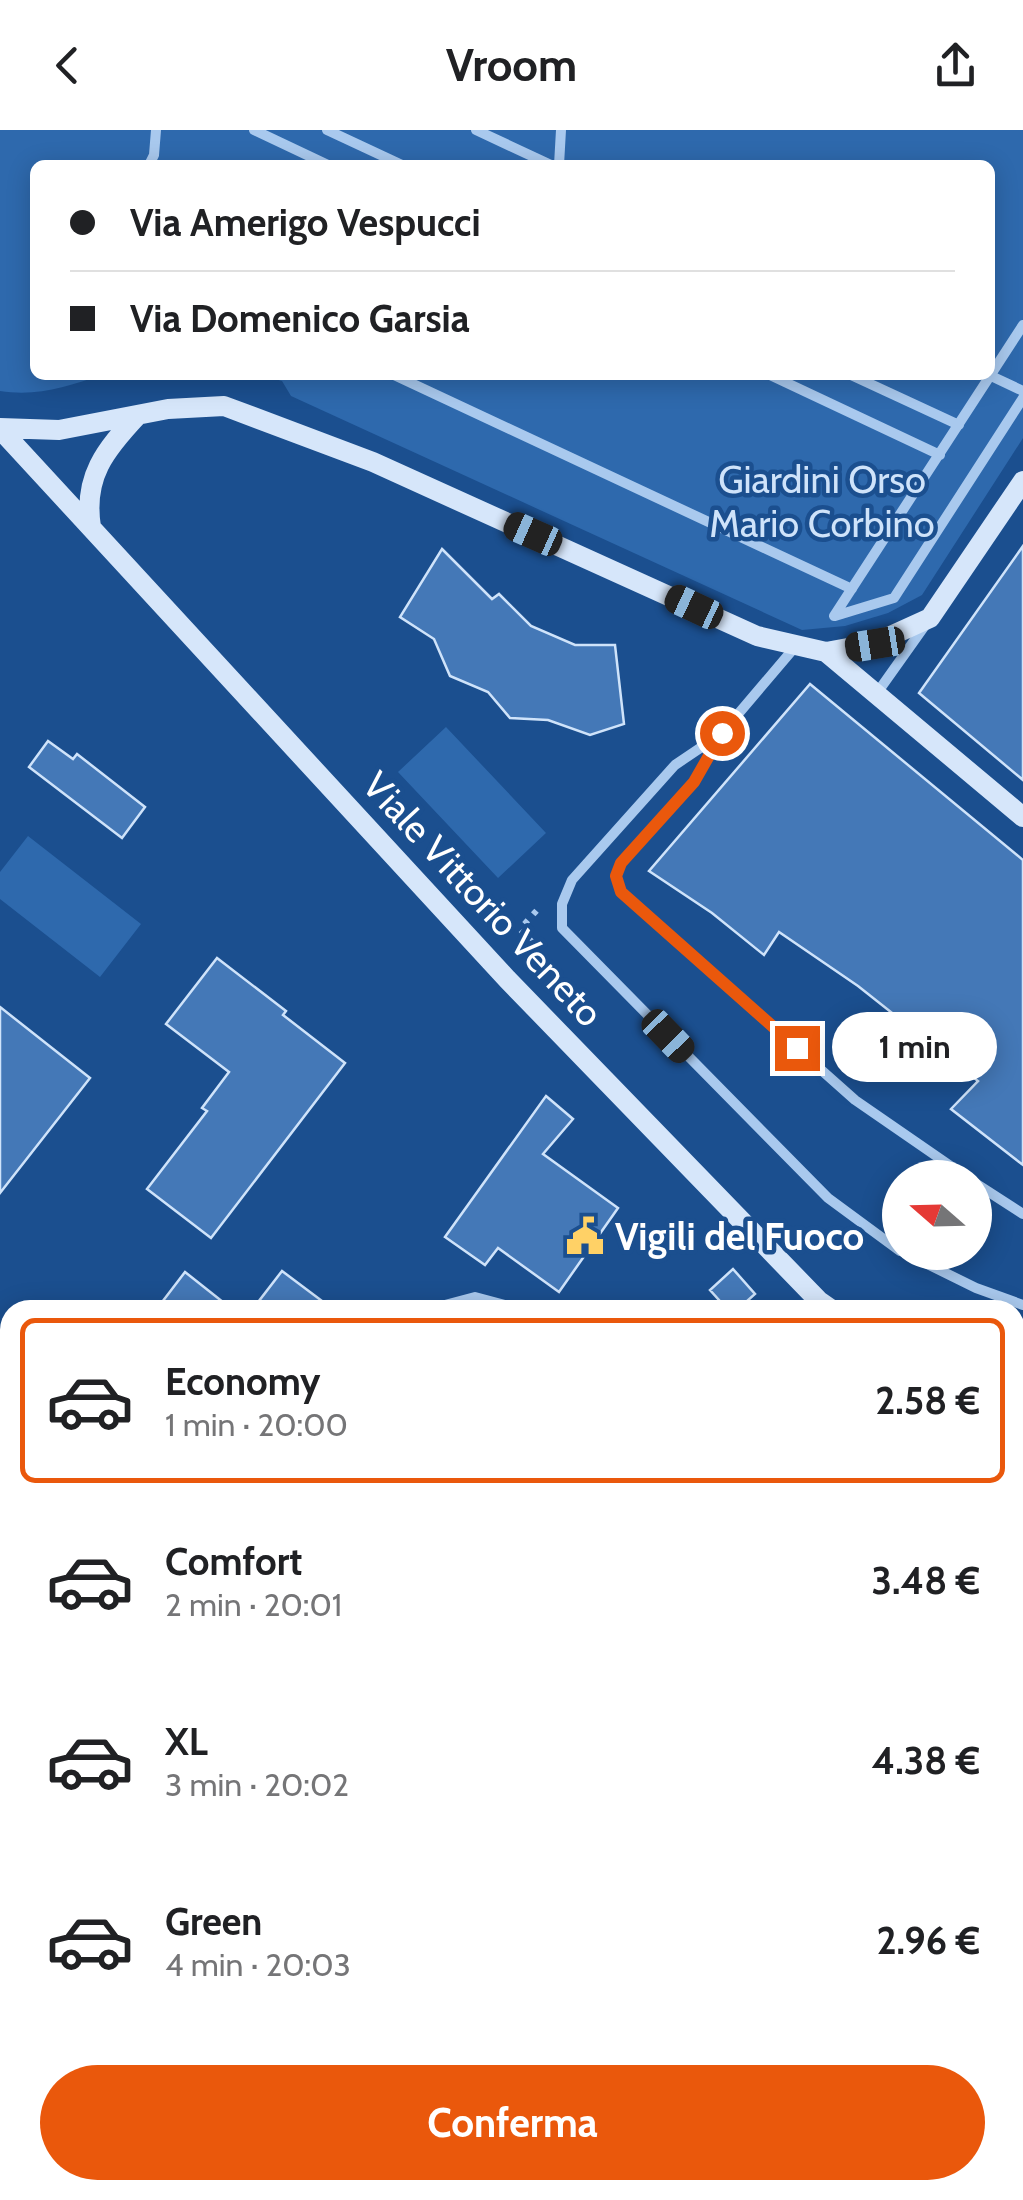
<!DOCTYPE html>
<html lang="it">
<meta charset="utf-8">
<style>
body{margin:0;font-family:Cabin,sans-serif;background:#f2f2f2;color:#202124;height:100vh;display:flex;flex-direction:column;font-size:38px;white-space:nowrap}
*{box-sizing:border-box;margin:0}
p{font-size:32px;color:#757577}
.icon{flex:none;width:55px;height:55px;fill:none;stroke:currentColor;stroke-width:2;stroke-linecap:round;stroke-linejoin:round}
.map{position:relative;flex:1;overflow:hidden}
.details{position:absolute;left:0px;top:1170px;width:1025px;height:900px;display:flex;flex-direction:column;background:#fff;border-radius:30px 30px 0 0;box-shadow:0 5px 25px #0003}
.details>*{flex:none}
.guide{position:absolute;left:30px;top:30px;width:965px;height:220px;border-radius:15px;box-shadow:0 5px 25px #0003;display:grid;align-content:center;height:220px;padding:0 40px;background:#fff}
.needle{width:65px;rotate:290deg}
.fabs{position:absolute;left:882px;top:1030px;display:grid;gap:20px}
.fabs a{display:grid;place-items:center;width:110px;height:110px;border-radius:50%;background:#fff;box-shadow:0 5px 25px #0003;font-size:50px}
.end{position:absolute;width:45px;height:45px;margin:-22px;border:12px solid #ea580c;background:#fff;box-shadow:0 0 0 5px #fff}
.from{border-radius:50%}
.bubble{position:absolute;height:70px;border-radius:35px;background:#fff;box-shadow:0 5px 25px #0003;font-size:32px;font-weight:700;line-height:70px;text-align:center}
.car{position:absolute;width:30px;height:60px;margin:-30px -15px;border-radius:12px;box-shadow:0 0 8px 2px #0007;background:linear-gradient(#222 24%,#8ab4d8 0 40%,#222 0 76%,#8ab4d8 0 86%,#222 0)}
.guide b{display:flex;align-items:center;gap:35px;height:95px;font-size:38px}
.guide b+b{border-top:2px solid #e0e0e0}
.guide i{width:25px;height:25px;background:#202124}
ul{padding:18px 0 0;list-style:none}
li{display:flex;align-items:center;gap:30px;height:165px;margin:0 20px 15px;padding:0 20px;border:5px solid transparent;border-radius:15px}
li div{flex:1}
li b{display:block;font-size:38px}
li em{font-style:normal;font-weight:700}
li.current{border-color:#ea580c}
li>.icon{width:90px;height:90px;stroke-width:1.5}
.button{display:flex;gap:20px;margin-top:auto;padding:20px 40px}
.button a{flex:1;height:115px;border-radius:60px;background:#ea580c;color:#fff;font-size:40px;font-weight:700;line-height:115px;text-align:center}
header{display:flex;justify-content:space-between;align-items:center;height:130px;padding:0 40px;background:#fff;font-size:45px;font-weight:700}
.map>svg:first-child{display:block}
</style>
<header><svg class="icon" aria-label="back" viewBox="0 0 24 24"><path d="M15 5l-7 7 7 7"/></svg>Vroom<svg class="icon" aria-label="share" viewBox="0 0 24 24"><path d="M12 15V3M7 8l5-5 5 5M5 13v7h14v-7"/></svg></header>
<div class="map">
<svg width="1023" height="2070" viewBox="0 0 1023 2070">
<rect width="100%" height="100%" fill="#1b4f8f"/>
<path fill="#2e69ad" d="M0 0H1023V308L922 465 888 483 845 496 802 500 291 266 282 251 260 245H990V35H35V245H103C67 256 38 267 0 261Z
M446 597 546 703 498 748 398 642Z
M28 706 141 794 100 847 0 769V742Z"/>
<path fill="#3c6290" stroke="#9cc4f0" stroke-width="2.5" d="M1023 1648V1895L1015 1901V1649Z
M0 1684 10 1691V2060H407L401 2070H0Z"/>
<path fill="#4478b7" stroke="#cfe3fa" stroke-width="2.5" d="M1023 416V650L919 563Z
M442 419 492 469 499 464 531 496 575 515H615L624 594 590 605 548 590 510 588 488 562 450 546 434 509 400 487Z
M810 554 1023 730V1035L951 979 978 951 858 856 779 802 764 825 712 783 649 741Z
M48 611 73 629 77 624 145 677 122 708 29 637Z
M217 828 286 881 283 885 345 933 211 1108 147 1059 207 981 202 978 229 942 166 894Z
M0 877 90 948 0 1063Z
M546 966 573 989 543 1024 618 1078 559 1162 498 1118 485 1135 445 1107Z
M733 1139 755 1164 737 1180H728L710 1160Z
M282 1141 334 1180H252Z
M185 1142 233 1180H156Z"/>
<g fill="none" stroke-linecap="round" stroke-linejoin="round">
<path stroke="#a9c9ee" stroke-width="6" stroke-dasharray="5 8" stroke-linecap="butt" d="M527 832 539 820 520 799 538 779"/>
<path stroke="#a9c9ee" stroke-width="8" d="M0 1205 10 1214
M0 1576 10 1584"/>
<path stroke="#a9c9ee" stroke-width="10" d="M254 0 328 35
M327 0 402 35
M476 0 551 35
M149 35 154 25 156 0
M559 35 561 0
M394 245 852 459
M770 245 940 325
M851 245 959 295
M989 245 1023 261
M834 486 1023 195
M835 486 894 468 1023 268
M795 517 722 603 694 652 621 733 616 746 621 762 855 970 968 1048
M877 563 926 494
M718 606 675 635 572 750 562 774V798L828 1068 900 1121
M975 1053 1023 1084
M903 1122 976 1158 1023 1175
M426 1180 475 1167 523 1180
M1015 1523 1023 1529"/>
<path stroke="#d6e6fa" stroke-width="20" d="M0 298 59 300 168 279 224 276 373 332 757 506 826 522 875 513 930 488 1023 351
M0 299 507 849 819 1171 832 1180
M91 397C83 347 105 320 138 285
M826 522 1023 687
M1015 1247 1023 1248"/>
</g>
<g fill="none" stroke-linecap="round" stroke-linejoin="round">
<path stroke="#ea580c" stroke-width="12" d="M722 603 694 652 621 733 616 746 621 762 797 918"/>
</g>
<defs>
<g id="civic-bare" transform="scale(3)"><path d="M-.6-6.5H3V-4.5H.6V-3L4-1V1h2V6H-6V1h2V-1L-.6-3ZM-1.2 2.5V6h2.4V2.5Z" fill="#ffd166" stroke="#1b4f8f" stroke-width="2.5" paint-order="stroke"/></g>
</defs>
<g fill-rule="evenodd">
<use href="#civic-bare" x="585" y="1106"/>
</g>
<g text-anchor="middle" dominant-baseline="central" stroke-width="9" stroke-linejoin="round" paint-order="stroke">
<g font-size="38" fill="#cfe3fa" stroke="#1b4f8f">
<text x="822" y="349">Giardini Orso<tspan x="822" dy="44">Mario Corbino</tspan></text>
</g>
<g font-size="38" fill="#fff" stroke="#1b4f8f">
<text transform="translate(483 769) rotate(47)">Viale Vittorio Veneto</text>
</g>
<g font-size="38" font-weight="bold" fill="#fff" stroke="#1b4f8f" text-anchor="start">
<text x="615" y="1106">Vigili del Fuoco</text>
</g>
</g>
</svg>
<div class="fabs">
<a><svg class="needle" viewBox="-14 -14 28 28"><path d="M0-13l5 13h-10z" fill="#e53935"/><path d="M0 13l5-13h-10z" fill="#757577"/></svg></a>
</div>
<i class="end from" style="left:722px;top:603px"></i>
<i class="end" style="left:797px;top:918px"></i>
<div class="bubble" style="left:832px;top:882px;width:165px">1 min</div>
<i class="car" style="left:533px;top:404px;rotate:294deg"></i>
<i class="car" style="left:694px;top:477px;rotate:295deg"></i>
<i class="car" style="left:875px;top:514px;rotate:261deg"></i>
<i class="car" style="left:668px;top:906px;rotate:136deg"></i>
<div class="guide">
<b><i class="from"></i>Via Amerigo Vespucci</b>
<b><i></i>Via Domenico Garsia</b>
</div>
<section class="details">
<ul>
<li class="current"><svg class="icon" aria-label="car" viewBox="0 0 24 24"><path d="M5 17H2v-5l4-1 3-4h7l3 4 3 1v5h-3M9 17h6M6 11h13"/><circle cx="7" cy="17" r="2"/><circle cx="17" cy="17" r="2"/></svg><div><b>Economy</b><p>1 min · 20:00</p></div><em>2.58 €</em></li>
<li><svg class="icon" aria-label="car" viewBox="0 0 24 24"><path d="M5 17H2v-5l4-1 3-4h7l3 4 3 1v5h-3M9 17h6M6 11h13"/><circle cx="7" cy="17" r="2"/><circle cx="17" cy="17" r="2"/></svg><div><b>Comfort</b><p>2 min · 20:01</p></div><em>3.48 €</em></li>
<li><svg class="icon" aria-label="car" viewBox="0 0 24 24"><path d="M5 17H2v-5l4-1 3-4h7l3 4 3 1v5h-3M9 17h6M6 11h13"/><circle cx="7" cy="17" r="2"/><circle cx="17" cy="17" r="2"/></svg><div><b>XL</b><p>3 min · 20:02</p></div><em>4.38 €</em></li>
<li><svg class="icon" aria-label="car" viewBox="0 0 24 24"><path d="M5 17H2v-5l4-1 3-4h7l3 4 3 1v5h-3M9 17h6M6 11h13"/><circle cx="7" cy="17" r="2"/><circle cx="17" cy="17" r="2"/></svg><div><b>Green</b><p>4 min · 20:03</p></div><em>2.96 €</em></li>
</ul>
<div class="button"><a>Conferma</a></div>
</section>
</div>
